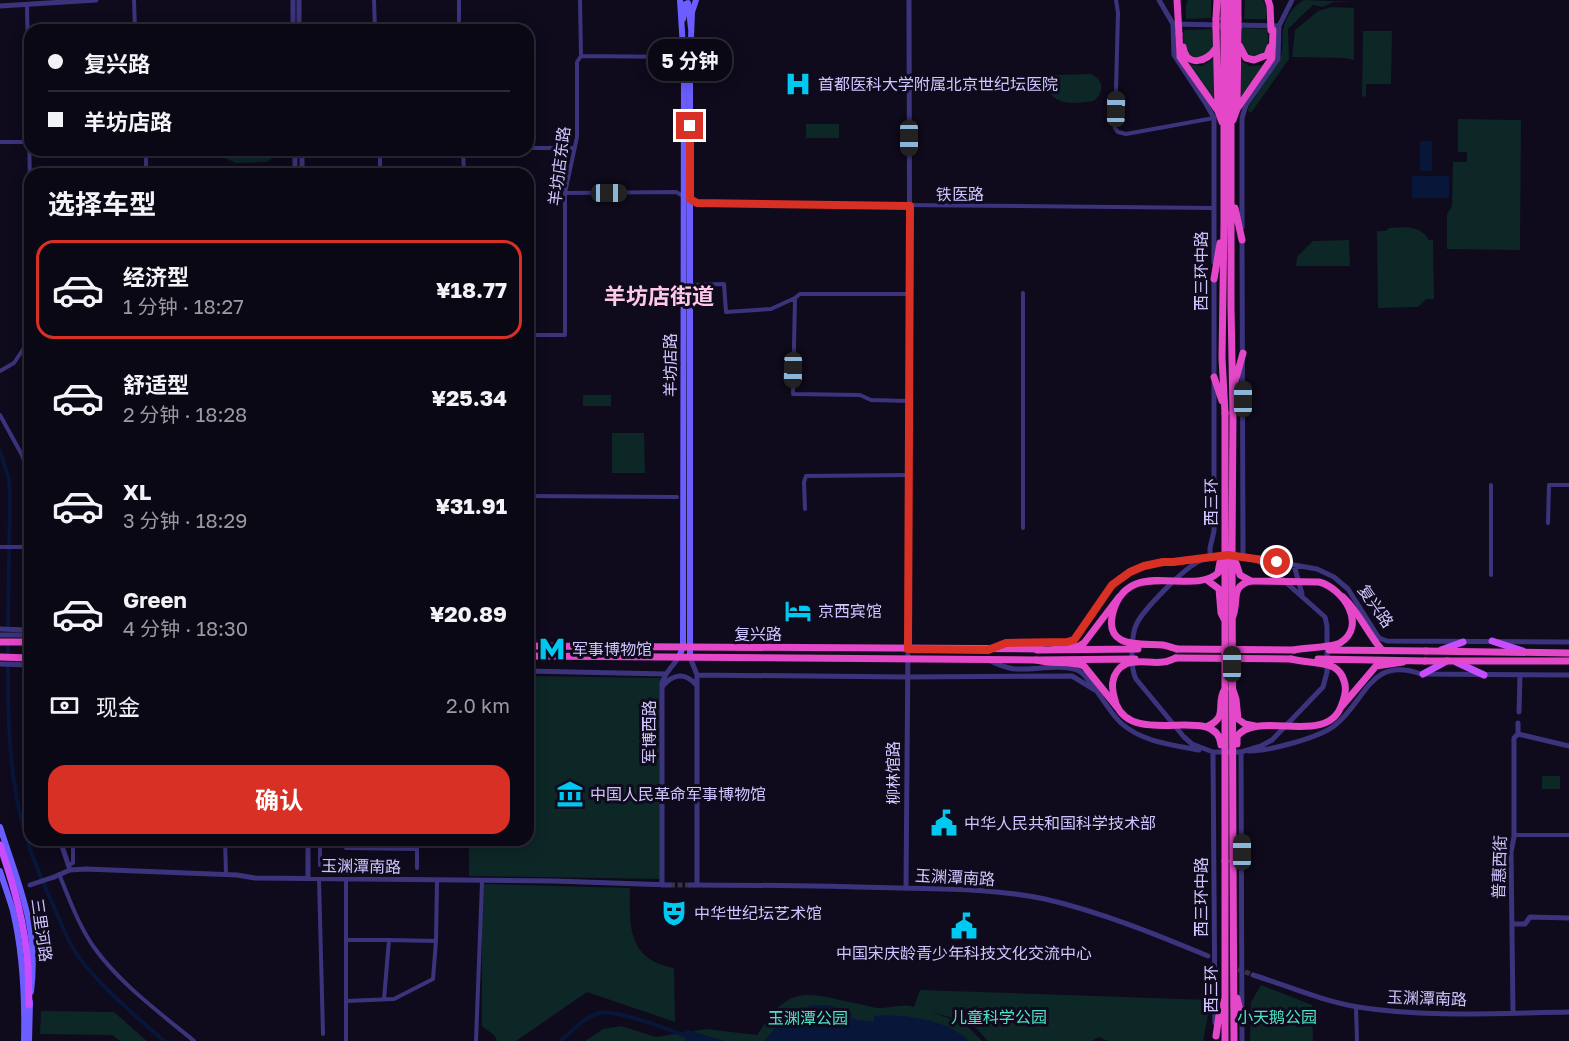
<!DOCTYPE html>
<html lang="zh">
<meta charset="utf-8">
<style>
body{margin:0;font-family:"Golos Text","Noto Sans SC",sans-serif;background:#191622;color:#f1f3f6;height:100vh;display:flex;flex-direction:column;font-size:22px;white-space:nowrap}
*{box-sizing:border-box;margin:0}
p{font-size:20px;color:#9a9aa0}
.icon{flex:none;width:33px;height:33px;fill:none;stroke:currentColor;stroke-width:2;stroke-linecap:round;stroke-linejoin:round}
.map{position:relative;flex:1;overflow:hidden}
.sheet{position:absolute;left:24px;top:168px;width:510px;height:678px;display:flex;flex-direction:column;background:#0b0815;border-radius:18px;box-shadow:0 3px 15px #0003,0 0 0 2px #2b2934}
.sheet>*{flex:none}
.banner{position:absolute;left:24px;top:24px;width:510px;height:132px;border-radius:18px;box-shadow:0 3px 15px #0003,0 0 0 2px #2b2934;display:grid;align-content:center;height:132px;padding:0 24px;background:#0b0815}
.end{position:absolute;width:27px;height:27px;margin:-14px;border:8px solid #d93025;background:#fff;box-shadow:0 0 0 3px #fff}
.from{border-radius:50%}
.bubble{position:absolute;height:42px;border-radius:18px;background:#0b0815;box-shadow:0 3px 15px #0003,0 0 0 2px #2b2934;font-size:20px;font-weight:700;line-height:42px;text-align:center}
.car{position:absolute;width:18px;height:36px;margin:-18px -9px;border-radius:8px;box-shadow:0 0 4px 2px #0007;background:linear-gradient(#222 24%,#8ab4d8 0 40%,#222 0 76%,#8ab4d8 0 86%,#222 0)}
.banner b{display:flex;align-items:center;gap:21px;height:57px;font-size:22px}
.banner b+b{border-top:2px solid #2b2934}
.banner i{width:15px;height:15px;background:#f1f3f6}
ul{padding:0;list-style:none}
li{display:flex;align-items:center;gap:18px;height:99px;margin:0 12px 9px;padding:0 12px;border:3px solid transparent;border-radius:18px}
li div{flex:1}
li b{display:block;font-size:22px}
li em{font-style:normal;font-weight:700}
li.active{border-color:#d93025}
li>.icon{width:54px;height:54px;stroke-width:1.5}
h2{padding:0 24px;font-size:27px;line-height:72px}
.pay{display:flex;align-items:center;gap:15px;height:66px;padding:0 24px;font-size:22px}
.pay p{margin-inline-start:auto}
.primary-button{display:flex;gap:12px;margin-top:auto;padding:12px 24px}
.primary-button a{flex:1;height:69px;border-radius:18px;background:#d93025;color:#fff;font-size:24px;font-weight:700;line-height:69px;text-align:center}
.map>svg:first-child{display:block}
</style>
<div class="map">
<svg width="1569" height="1041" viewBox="0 0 1569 1041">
<rect width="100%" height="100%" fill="#0f0a1c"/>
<path fill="#0d2626" d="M1188 0H1211V18L1186 19V5Z
M1245 0H1263L1266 7V19H1244Z
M1304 0 1357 2H1334L1322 7 1313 5 1288 29 1289 59 1251 113 1248 111V108L1280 59C1284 49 1281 41 1283 31 1284 20 1294 4 1304 0Z
M1331 7 1354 8V60L1345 58 1292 57 1295 30 1318 11Z
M1242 28 1268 29V49L1260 57 1250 58 1242 47Z
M1213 29C1213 35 1214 43 1212 48 1206 63 1193 58 1184 50V30Z
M1363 31H1392L1391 84H1366V97L1362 96Z
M1214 59 1215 100 1188 64 1202 66Z
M1241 61 1250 66 1265 65 1241 100Z
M1091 74C1104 80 1105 93 1093 101 1074 104 1046 107 1049 80L1055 75Z
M1458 119 1521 120 1520 250 1447 249V214L1452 206 1453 162H1467V152H1458Z
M806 124H839V138H806Z
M222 150H275C275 156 272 159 267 162L236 163 225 158Z
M1389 228C1405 227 1420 225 1429 240H1433L1434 299H1426L1418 307 1378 308 1377 231H1386Z
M1349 240 1350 266H1296L1297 257 1313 241Z
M583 395H611V406H583Z
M612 433H644L645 473H612Z
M528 676 662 678 660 879 469 876V840H528Z
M1542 776H1560V789H1542Z
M482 884 630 888C629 926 628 960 674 968L675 1022 587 992 516 1041H497L495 1036 482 1026Z
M1261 985 1312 1005 1313 1041H1250L1251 1002Z
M920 990 1211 1000 1203 1041H1108L1099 1037 1092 1041H988L971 1023 931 1012 965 1024 982 1041H585L603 1029 621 1026 656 1037 706 1029 757 1035C789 986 801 991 854 1003 861 1004 870 1007 877 1008 890 1009 901 1003 914 1007Z
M41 1011 114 1012 147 1041H120L112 1035 40 1034Z"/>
<path fill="#071639" d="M1420 141H1432V171H1420Z
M1412 176H1449V198H1412Z
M819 1005H828L852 1013 851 1019 874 1022V1016C905 1014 946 1019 969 1041H764C782 1021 791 1007 819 1005Z
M685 1029 724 1041H685Z"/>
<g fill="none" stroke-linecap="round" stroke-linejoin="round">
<path stroke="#071639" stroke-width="4" d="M0 451 9 479 10 494 8 631
M8 641C8 701 7 760 21 819 28 847 39 874 51 900 61 923 69 946 85 965 108 993 137 1017 164 1041
M560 1041C571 1032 585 1017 599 1013 617 1009 670 1030 689 1037"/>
<path stroke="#363049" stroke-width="5" stroke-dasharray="5 2.5" stroke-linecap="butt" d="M670 885H690
M1238 969 1253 975"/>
<path stroke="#3b347d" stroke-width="4" d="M134 0 135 30
M374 0 375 30
M1116 0 1118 13 1115 128 1118 132 1126 134 1214 118
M27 4 30 188
M459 30V0
M581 56 683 57
M0 142H29
M528 148H575
M146 150V174
M463 150 464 174
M380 152 398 150
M380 174V150
M565 193 676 192 683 196
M690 199 697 203 1214 208
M690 285 724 284 726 312 771 309 795 298 793 394 860 395 871 400 910 401
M1023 293V528
M795 298 800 294H909
M528 335H565V193L577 137V62L581 56 580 0
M0 371 14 363 30 339 28 288 30 286
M0 415 22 455 30 478
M528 496 677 497
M805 509 804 482 806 476 909 475
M1548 523 1549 485H1569
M0 547H30
M1491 575V485
M1514 835H1569
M225 840 226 874
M68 865 73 863V840
M320 865V840L340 841 346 848 417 849
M417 868V840
M59 874C69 898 78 924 93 946 119 983 159 1012 194 1041
M319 879 323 1034
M346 879V1041
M346 940H389
M384 999 389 940 436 941
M346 1001 394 999 433 979 436 941 437 881
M1356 1007 1357 1041
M476 1041 482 882"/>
<path stroke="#3b347d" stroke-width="5" d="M293 0V30
M299 0V30
M1159 0 1173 24 1174 55 1206 104 1214 118V262
M0 6 96 0
M1175 24 1219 25
M1235 25 1279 26
M295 150V174
M302 150V174
M1242 227V118L1246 105 1278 59 1279 26 1292 0
M1242 237 1243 556
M1210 557V548L1214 531V277
M1200 561C1185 567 1145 608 1137 623 1131 634 1130 668 1136 679L1184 737 1192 744 1213 752H1241L1261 746 1272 740 1323 687 1327 672V626L1325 617 1265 564 1259 562
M1294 565 1302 594
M0 629 30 630
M0 635H30
M994 647 1006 643 1067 642 1074 640 1112 586 1119 578 1144 566 1159 562 1228 555 1243 556 1317 569 1334 577 1348 589 1379 638 1387 641 1569 642
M690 657 697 675V885
M990 661C998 664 1007 669 1016 669 1034 670 1061 664 1077 670 1090 675 1108 712 1121 723 1142 742 1173 745 1199 750
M0 664 30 665
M528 671 666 674
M697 675 907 677 1072 676 1095 690
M662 687C673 673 686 672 697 686
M1519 712 1520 675
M1518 734 1569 746
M1249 751C1269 751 1318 738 1334 726 1366 702 1369 655 1421 674L1569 675
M1213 752 1215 1023
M1241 752 1242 1041
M60 840 70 870
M308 840V878
M54 877 70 870 86 869 237 875 255 878 555 881 670 885
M662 885V683L666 674 679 657
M690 885C760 885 829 886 899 888 948 889 997 889 1045 899 1101 912 1155 934 1208 956
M906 888 910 401 909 0
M1513 924H1525L1530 917 1569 918
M1253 975C1288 986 1322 1001 1358 1007 1427 1018 1500 1013 1569 1012
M1513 1012 1511 852 1514 837V738L1518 734V723"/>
<path stroke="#6b5dff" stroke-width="6" d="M679 657 683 647 684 63 680 0
M690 657V63L692 12 696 0
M0 827C19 887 39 926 31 992
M0 871C4 884 9 897 13 911 23 953 25 998 24 1041
M29 1041 30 1002"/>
<path stroke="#c84dff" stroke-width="7" d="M1492 641 1523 651
M1441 650 1463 642
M1456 662 1484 675
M1423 674 1447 661
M28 967 29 1005"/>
<path stroke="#e447c8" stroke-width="7" d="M1231 0V18
M1238 0V18
M1224 18V0
M1216 19 1217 0
M1231 27V307L1233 413
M1216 28 1218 110
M1224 28V223L1222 358 1225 413
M1179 34 1180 57 1218 111 1222 122
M1239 45 1246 58 1254 60 1267 55 1270 47
M1183 47C1186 67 1207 63 1216 48
M1237 109 1238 28
M1233 120 1237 109 1272 58 1273 30
M1235 208 1242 240
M1214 279 1220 243
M1214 377 1222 401
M1235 382 1243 353
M1207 580 1219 589 1221 613 1224 619
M1343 597C1359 612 1368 634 1382 650
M1233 616C1239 600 1230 586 1251 581
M0 642H30
M528 646 1041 649
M1055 647 1079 646 1084 643 1119 597
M1177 649 1294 650
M1426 651 1569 653
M528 656 1036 660C1052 665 1069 660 1084 666L1117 707
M0 657 30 658
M1176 658 1291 659
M1425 661H1569
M1233 690 1236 699 1238 719 1245 724 1255 726
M1342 706 1376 666 1403 662
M1208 726C1229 717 1215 703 1225 689
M1225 861V1041
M1233 861 1234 1041
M1237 998 1242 1019
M1216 1036 1221 1002"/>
<path stroke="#3b347d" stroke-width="5" d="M30 885 54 877"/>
<path stroke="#6b5dff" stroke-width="6" d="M683 19 685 4 688 3 691 28"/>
<path stroke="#c84dff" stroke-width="7" d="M0 845C14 886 25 924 28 967"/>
<path stroke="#e447c8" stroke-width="7" d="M1177 0 1179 34
M1268 0 1270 6 1271 30
M1224 18V28
M1238 18V28
M1231 27V18
M1216 28V19
M1233 413 1232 553 1233 861
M1236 563 1240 575 1251 581 1319 582C1343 588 1368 626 1340 643 1333 647 1304 648 1294 650
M1177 649C1173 648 1168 646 1163 645 1142 643 1103 650 1113 612 1129 556 1191 597 1218 573L1220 562
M1037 650 1138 649
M1329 650 1426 651
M1176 658C1172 659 1168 662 1163 662 1152 664 1138 659 1126 664 1119 667 1114 674 1113 681 1111 689 1114 696 1116 704 1134 749 1217 702 1221 745
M1318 659 1425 661
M1036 660 1135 659
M1237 744V736C1259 709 1328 748 1342 704 1345 696 1347 688 1344 681 1342 673 1336 667 1328 665 1317 662 1303 662 1291 659
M1225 861V413"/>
</g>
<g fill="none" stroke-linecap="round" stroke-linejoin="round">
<path stroke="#d93025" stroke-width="8" d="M690 126V199L697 203 910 206 908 649 988 650 1006 643 1067 642 1074 640 1112 585 1130 572 1144 566 1163 562H1173L1228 555 1277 562"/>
</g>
<defs>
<g id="hospital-bare" transform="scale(2.07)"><path d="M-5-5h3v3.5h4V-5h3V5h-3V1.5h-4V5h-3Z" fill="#00c9f1" stroke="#0f0a1c" stroke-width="2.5" paint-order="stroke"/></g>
<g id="hotel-bare" transform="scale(2.07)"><path d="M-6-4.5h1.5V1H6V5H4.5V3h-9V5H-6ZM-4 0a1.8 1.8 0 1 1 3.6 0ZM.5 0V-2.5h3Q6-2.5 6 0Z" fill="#00c9f1" stroke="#0f0a1c" stroke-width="2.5" paint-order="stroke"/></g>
<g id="metro-bare" transform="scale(2.07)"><path d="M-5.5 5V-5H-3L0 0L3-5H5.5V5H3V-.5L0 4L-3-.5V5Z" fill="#00c9f1" stroke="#0f0a1c" stroke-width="2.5" paint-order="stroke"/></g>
<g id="museum-bare" transform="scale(2.07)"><path d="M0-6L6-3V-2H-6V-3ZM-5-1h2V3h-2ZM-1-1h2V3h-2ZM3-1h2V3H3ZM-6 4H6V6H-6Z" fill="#00c9f1" stroke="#0f0a1c" stroke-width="2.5" paint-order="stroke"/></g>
<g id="civic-bare" transform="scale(2.07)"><path d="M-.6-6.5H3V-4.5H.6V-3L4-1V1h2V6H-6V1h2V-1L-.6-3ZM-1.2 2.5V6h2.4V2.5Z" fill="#00c9f1" stroke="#0f0a1c" stroke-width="2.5" paint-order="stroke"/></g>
<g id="theatre-bare" transform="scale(2.07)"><path d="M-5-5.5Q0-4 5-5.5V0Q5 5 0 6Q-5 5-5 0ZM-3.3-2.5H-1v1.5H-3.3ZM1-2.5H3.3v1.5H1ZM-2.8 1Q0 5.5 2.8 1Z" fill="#00c9f1" stroke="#0f0a1c" stroke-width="2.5" paint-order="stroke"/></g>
</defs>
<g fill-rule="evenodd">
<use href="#hospital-bare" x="798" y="84"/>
<use href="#hotel-bare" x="798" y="611"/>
<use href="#metro-bare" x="552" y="649"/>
<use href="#museum-bare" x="570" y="794"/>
<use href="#civic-bare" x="944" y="823"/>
<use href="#theatre-bare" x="674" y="913"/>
<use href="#civic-bare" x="964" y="926"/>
</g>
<g text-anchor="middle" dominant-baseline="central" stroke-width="6" stroke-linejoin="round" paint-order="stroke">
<g font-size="16" fill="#d0c6ff" stroke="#0f0a1c" text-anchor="start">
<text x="818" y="84">首都医科大学附属北京世纪坛医院</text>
<text x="818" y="611">京西宾馆</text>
<text x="572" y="649">军事博物馆</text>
<text x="590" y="794">中国人民革命军事博物馆</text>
<text x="964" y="823">中华人民共和国科学技术部</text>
<text x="694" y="913">中华世纪坛艺术馆</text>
<text x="964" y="953" text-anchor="middle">中国宋庆龄青少年科技文化交流中心</text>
</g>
<g font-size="16" fill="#d0c6ff" stroke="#0f0a1c">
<text transform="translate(559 166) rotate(-83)">羊坊店东路</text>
<text x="960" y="194">铁医路</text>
<text transform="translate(1201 271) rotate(-90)">西三环中路</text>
<text transform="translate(670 365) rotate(-90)">羊坊店路</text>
<text transform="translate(1211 502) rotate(-90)">西三环</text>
<text transform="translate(1376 606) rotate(55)">复兴路</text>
<text x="758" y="634">复兴路</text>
<text transform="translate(649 732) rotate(-90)">军博西路</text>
<text transform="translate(893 773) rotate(-90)">柳林馆路</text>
<text transform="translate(361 866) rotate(1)">玉渊潭南路</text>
<text transform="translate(1499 867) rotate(-88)">普惠西街</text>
<text transform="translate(955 877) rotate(3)">玉渊潭南路</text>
<text transform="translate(1201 897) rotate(-90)">西三环中路</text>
<text transform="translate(42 930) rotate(82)">三里河路</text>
<text transform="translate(1211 989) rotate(-90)">西三环</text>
<text transform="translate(1427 998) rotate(2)">玉渊潭南路</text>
</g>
<g font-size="16" fill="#4fe2c7" stroke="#0f0a1c">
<text x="999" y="1017">儿童科学公园</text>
<text x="1277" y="1017">小天鹅公园</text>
<text x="808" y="1018">玉渊潭公园</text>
</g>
<g font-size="22" font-weight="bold" fill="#ffc8e7" stroke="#0f0a1c">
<text x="659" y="295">羊坊店街道</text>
</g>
</g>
</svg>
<i class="end from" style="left:1277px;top:562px"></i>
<i class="end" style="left:690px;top:126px"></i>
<div class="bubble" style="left:648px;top:39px;width:84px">5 分钟</div>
<i class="car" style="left:1116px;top:109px;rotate:1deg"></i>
<i class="car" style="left:909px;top:138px;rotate:180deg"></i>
<i class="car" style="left:609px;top:193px;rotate:90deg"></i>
<i class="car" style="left:793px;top:370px;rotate:181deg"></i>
<i class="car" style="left:1243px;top:399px;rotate:0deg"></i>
<i class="car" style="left:1232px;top:664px;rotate:0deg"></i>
<i class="car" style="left:1242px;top:852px;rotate:0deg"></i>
<div class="banner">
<b><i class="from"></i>复兴路</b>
<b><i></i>羊坊店路</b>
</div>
<section class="sheet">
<h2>选择车型</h2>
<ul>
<li class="active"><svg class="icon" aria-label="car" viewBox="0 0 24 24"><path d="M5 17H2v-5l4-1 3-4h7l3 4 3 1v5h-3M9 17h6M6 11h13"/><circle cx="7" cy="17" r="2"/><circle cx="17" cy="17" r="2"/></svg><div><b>经济型</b><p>1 分钟 · 18:27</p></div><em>¥18.77</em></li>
<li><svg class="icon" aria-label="car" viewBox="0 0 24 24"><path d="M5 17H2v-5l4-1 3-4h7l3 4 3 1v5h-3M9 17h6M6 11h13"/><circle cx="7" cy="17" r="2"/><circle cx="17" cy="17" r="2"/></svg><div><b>舒适型</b><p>2 分钟 · 18:28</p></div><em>¥25.34</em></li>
<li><svg class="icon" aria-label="car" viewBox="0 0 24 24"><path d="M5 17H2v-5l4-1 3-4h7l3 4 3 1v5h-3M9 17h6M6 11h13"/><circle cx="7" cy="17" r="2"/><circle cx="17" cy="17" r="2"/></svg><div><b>XL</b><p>3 分钟 · 18:29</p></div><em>¥31.91</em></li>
<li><svg class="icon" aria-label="car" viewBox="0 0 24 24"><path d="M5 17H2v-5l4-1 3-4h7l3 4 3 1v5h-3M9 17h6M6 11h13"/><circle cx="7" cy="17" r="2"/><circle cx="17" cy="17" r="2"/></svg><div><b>Green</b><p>4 分钟 · 18:30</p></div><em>¥20.89</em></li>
</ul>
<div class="pay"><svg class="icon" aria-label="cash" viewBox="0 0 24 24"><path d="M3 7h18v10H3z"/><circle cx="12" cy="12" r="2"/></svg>现金<p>2.0 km</p></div>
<div class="primary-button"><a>确认</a></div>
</section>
</div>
